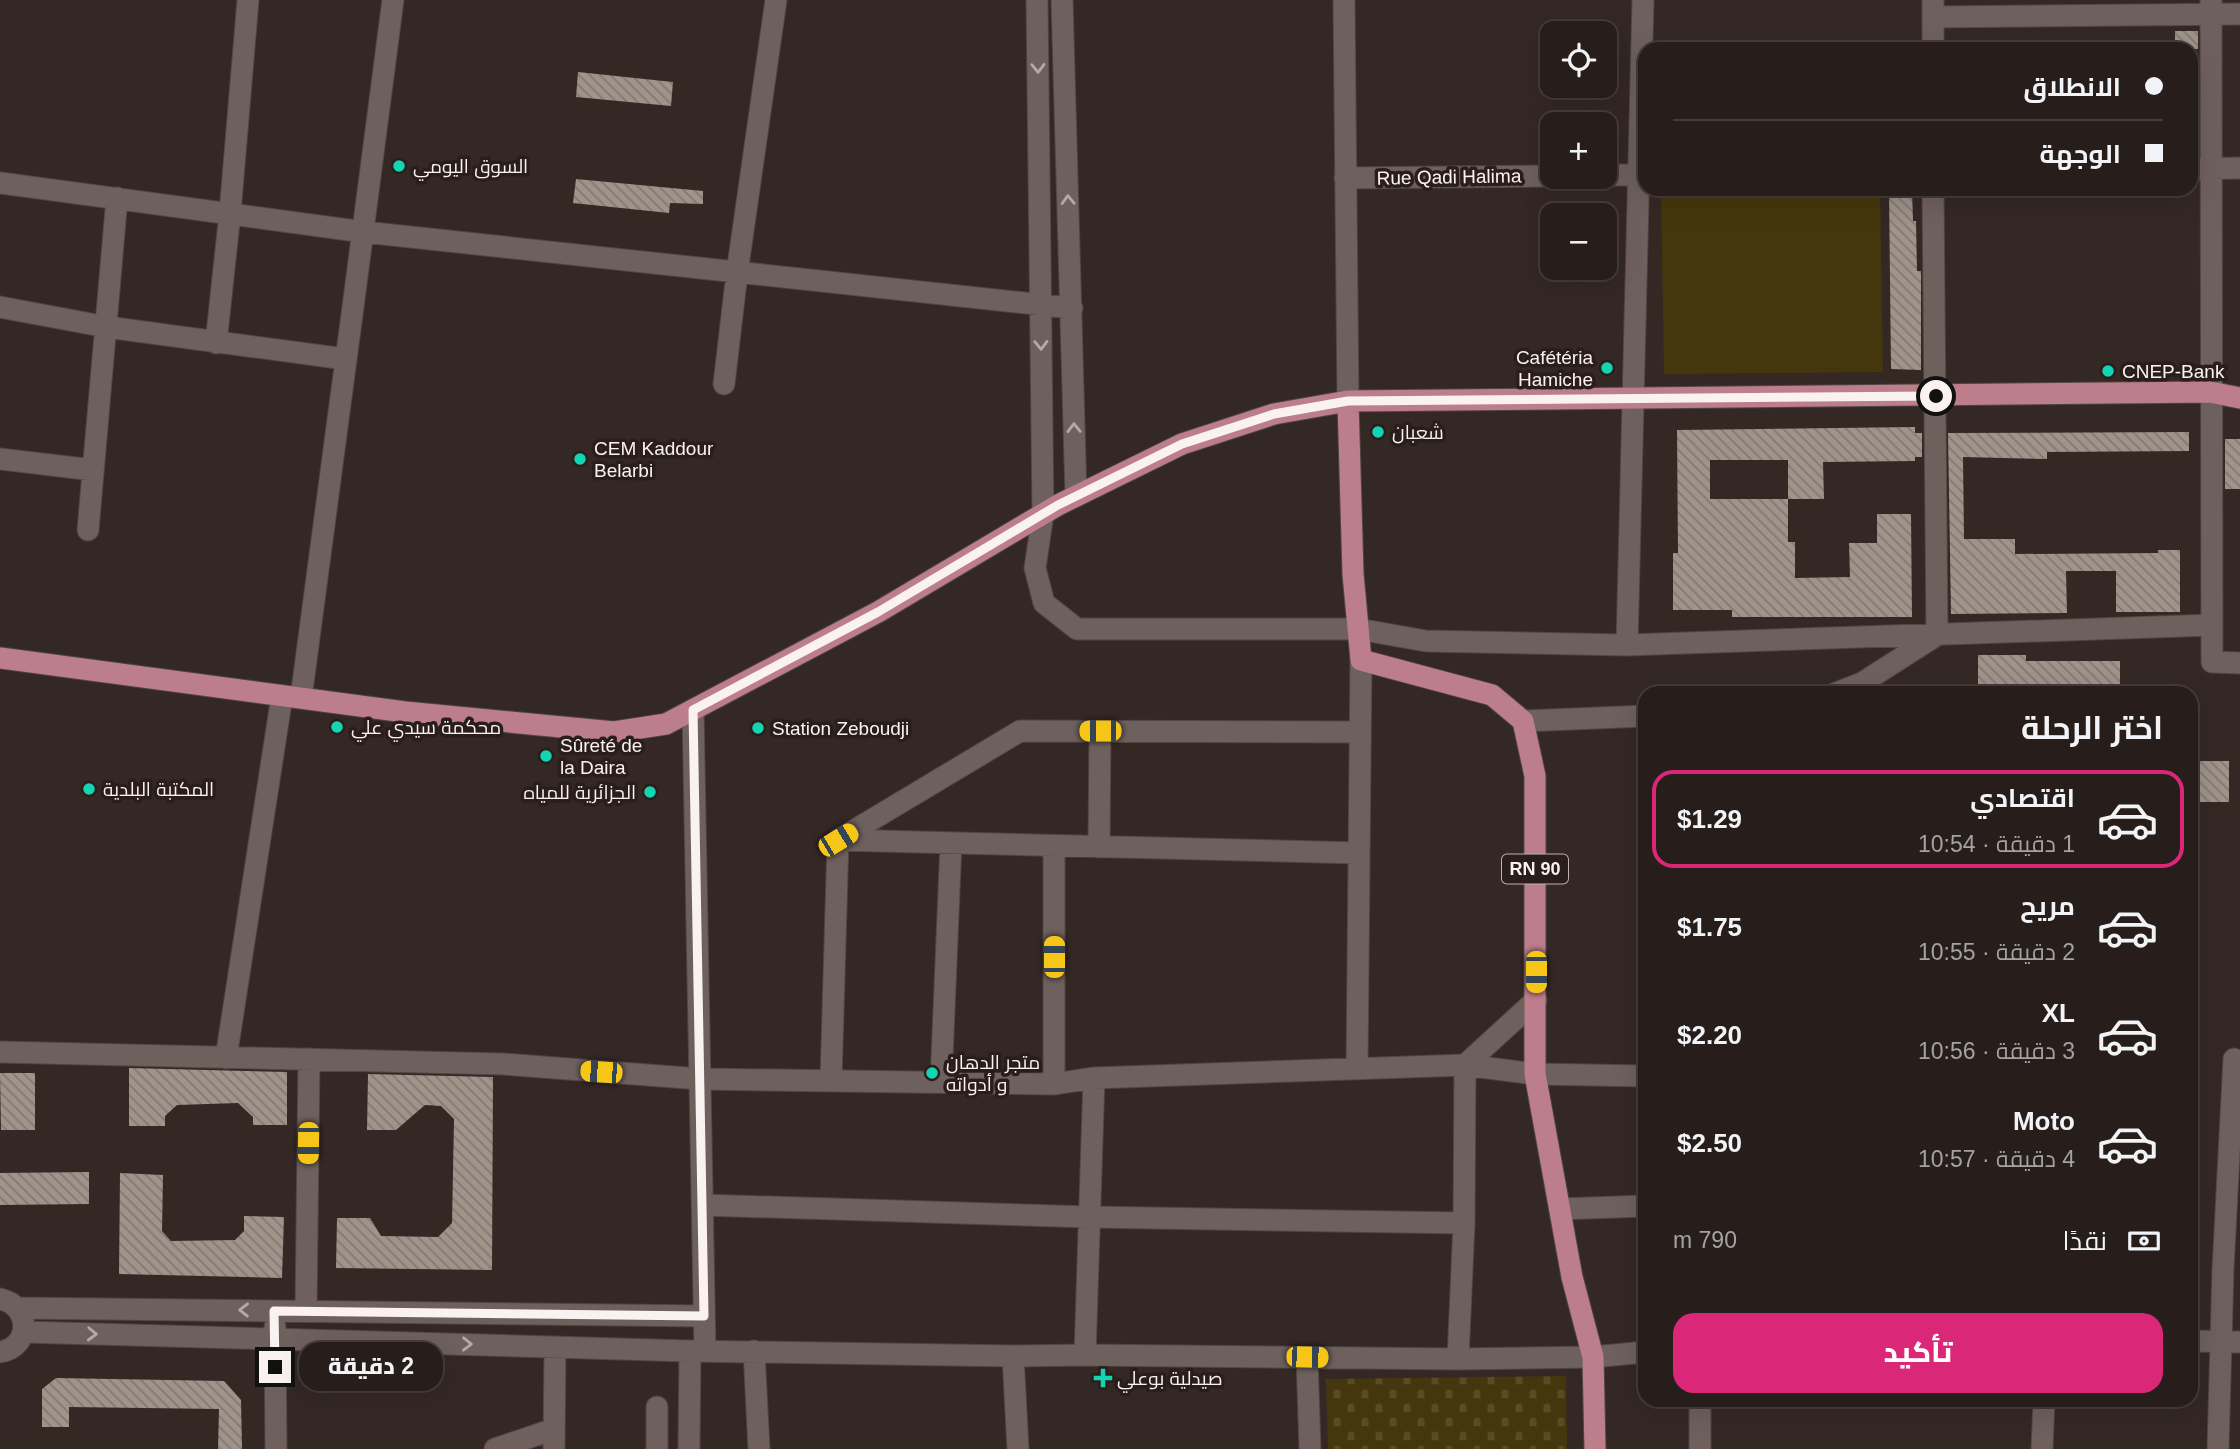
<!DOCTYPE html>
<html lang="ar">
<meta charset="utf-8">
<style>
body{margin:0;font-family:Arial,Cairo,sans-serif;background:#332b29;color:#f1f3f6;direction:rtl;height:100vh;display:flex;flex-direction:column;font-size:26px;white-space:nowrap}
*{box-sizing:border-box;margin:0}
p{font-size:23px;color:#a4a2a3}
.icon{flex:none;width:38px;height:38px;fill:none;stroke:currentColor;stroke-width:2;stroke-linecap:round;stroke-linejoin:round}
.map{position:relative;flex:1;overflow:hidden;direction:ltr}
.drawer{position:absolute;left:1638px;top:686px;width:560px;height:721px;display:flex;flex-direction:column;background:#271e1c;border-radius:21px;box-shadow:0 7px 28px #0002,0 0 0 2px #433c3b;direction:rtl}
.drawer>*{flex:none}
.banner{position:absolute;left:1638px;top:42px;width:560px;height:154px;border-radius:21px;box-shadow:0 7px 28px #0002,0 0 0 2px #433c3b;direction:rtl;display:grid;align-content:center;height:154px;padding:0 35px;background:#271e1c}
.fabs{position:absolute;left:1540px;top:21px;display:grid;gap:14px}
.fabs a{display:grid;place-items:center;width:77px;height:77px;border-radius:14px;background:#271e1c;box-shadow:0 7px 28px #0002,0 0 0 2px #433c3b;font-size:35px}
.end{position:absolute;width:32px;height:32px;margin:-16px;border:9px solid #faf2f0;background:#111;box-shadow:0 0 0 4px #111}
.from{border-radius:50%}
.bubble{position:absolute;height:49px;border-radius:21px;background:#271e1c;box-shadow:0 7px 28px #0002,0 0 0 2px #433c3b;font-size:23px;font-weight:800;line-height:49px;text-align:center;direction:rtl}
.car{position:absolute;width:21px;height:42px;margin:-21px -10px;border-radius:9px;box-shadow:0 0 5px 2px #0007;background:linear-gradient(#f5c518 24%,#345 0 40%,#f5c518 0 76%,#345 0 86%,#f5c518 0)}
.banner b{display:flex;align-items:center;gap:24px;height:66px;font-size:26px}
.banner b+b{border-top:2px solid #433c3b}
.banner i{width:18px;height:18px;background:#f1f3f6}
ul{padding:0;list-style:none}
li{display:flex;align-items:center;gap:21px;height:98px;margin:0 14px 10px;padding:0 21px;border:4px solid transparent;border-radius:21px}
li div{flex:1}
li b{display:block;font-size:26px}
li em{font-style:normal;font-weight:800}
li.on{border-color:#db2777}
li>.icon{width:63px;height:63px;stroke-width:1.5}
h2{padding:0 35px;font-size:32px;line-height:84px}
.pay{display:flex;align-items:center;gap:18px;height:77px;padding:0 35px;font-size:26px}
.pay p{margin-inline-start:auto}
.primary-button{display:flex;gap:14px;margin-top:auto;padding:14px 35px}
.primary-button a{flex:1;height:80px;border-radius:21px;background:#db2777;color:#fff;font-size:28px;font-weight:800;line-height:80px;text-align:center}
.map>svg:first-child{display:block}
</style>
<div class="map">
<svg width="2240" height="1449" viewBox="0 0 2240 1449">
<defs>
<pattern id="cemetery-stones" width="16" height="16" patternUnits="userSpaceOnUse" patternTransform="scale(1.75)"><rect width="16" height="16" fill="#45370d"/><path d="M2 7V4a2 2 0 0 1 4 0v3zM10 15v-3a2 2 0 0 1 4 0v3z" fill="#584b25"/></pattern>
<pattern id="building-back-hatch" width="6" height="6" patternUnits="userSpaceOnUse" patternTransform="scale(1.75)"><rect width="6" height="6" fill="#9f938a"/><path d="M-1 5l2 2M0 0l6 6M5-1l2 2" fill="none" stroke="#827973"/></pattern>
</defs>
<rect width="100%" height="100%" fill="#342825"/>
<path fill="#45370d" d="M1661 189H1880L1883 372 1664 374Z"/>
<path fill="url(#cemetery-stones)" d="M1566 1376 1567 1449H1328L1326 1379Z"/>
<path fill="url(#building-back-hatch)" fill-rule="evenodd" d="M2175 31H2198V49H2175Z
M578 72 673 82 671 106 576 97Z
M576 179 703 191V204L670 203 669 213 573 203Z
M1912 189 1913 221H1916L1917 271H1921V370L1891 369 1889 190Z
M1915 427V433H1922V457H1915V461L1823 462 1824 499H1788V542H1795V578L1850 577 1849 543H1877V514H1911L1912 617H1732V610H1673V553H1678L1677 430ZM1710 460H1788V499H1710Z
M2189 432V451L2047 452V459L1963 457 1964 539H2015V554L2158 553V550H2180V612H2116V571H2066L2067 613 1951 614 1948 433Z
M2225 439H2240V489H2225Z
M1978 655H2026V661H2120V693H1978Z
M2191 761H2229V802H2191Z
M129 1068 287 1072V1125H253V1117L238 1103 177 1105 165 1116V1126H129Z
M0 1073H35V1130H1Z
M368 1074 493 1077 492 1270 336 1268 337 1218H370L381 1236 438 1237 452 1223 454 1119 441 1106 425 1105 396 1130H367Z
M89 1172V1204L0 1205V1173Z
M120 1173 163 1175 162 1231 171 1241 235 1240 244 1231V1216L284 1217 282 1278 119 1274Z
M56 1378 224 1381 241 1400 242 1449H218L219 1409 69 1407V1427H42V1389Z"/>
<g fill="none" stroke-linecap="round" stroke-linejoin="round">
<g stroke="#514644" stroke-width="23">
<path id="street" d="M1037 0 1043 514 1035 568 1044 603 1077 629H1358L1426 641 1627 645 2212 625
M1062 0 1076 496
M1344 0 1348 401
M1933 0V49
M2211 0 2212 662 2240 663
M1933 17 2240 14
M2191 169 2240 168
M1605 175H1645
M1345 178 1552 176
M0 183 364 232 1072 308
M0 307 107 327 345 359
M216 343 230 213 248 0
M724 384 737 273 776 0
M0 459 93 470
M88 530 117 198
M1627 645 1643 0
M1836 693 1862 683 1937 635 1933 189
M301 698C331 465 364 233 393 0
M693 710 705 1351
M1523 721 1645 716
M838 840 1020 731 1360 732
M1054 846V1084
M1099 847 1100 731
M0 1052 503 1064 700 1079 1054 1084 1094 1078 1465 1065 1535 1074 1645 1076
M226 1058 282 696
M1357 1068 1361 660
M831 1080 838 840 1359 853
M941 1082 951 843
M702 1205 1090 1217 1464 1223
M1560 1209 1645 1206
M0 1299C31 1305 32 1347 0 1352
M18 1308 704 1316
M306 1311 309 1059
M275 1327 276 1449
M24 1332 690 1351 1013 1356 1085 1355 1458 1359 1593 1357 1645 1352
M2191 1341 2240 1342
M754 1351 759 1449
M1085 1355 1094 1078
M1013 1356 1018 1449
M1307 1358 1310 1449
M1458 1359 1464 1223 1465 1065 1536 1000
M657 1407V1449
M495 1449 554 1429
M554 1449 555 1347
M689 1449 690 1351
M1700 1449V1400
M2042 1449 2044 1400
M2218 1449 2223 1269 2234 1059"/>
</g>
<g stroke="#514644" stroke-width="23">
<path id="primary" d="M1348 401 1353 574 1361 660 1492 695 1523 721 1535 776V1074L1572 1277 1593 1357 1595 1449
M0 658 405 712 614 732 666 724 878 612 1058 505 1182 444 1274 414 1348 401 2210 392 2240 398"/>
</g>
<use href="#street" stroke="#6e605d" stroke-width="21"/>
<use href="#primary" stroke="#bd7e8b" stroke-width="21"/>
</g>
<defs><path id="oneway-chevron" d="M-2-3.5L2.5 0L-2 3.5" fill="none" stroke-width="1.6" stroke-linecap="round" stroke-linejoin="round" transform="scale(1.75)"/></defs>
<g stroke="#b4a9a6">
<use href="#oneway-chevron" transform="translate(1038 68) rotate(89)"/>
<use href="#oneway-chevron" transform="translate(1068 200) rotate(-92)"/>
<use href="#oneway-chevron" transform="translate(1041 345) rotate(89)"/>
<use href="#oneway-chevron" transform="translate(1074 428) rotate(-91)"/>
<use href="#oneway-chevron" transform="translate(244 1310) rotate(-179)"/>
<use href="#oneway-chevron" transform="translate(92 1334) rotate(2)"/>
<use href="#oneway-chevron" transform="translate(467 1344) rotate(1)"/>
</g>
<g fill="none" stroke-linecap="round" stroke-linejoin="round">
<path stroke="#faf2f0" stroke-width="9" d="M275 1367 274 1311 704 1316 693 710 878 612 1058 505 1182 444 1274 414 1348 401 1936 396"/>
</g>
<g fill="#14d5b3" stroke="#2a1e1b" stroke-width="2.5">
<circle cx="399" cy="166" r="7"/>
<circle cx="1607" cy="368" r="7"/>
<circle cx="2108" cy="371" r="7"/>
<circle cx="1378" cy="432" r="7"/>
<circle cx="580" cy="459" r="7"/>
<circle cx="337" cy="727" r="7"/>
<circle cx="758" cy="728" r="7"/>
<circle cx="546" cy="756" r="7"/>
<circle cx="89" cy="789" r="7"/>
<circle cx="650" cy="792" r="7"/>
<circle cx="932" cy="1073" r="7"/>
<path d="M1099.5 1367.5h7v7h7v7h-7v7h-7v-7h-7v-7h7z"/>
</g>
<g text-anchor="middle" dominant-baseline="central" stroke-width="7" stroke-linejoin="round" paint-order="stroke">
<rect fill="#2a1e1b" stroke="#bcb2b0" stroke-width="2" x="1502" y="854.5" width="66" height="29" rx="5"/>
<g font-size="18" font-weight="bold" fill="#faf2f0">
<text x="1535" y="869">RN 90</text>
</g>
<g font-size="19" fill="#faf2f0" stroke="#2a1e1b" text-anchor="start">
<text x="413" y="166">السوق اليومي</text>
<text x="1593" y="357" text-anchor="end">Cafétéria<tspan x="1593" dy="22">Hamiche</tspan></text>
<text x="2122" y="371">CNEP-Bank</text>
<text x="1392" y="432">شعبان</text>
<text x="594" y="448">CEM Kaddour<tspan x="594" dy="22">Belarbi</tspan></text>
<text x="351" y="727">محكمة سيدي علي</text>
<text x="772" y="728">Station Zeboudji</text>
<text x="560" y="745">Sûreté de<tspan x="560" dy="22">la Daira</tspan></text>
<text x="103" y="789">المكتبة البلدية</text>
<text x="636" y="792" text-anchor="end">الجزائرية للمياه</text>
<text x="946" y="1062">متجر الدهان<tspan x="946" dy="22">و أدواته</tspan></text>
<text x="1117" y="1378">صيدلية بوعلي</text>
</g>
<g font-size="19" fill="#faf2f0" stroke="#2a1e1b">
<text transform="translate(1449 177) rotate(-1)">Rue Qadi Halima</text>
</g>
</g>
</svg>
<div class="fabs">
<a><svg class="icon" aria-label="locate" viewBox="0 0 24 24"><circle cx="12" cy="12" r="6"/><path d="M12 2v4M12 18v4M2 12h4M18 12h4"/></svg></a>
<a>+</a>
<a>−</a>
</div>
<i class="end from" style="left:1936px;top:396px"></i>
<i class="end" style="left:275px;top:1367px"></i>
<div class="bubble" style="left:299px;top:1342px;width:144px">2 دقيقة</div>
<i class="car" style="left:1100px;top:731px;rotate:270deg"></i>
<i class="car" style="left:838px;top:840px;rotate:59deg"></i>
<i class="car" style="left:1054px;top:957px;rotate:0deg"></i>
<i class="car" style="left:1536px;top:972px;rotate:180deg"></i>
<i class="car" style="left:601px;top:1072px;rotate:274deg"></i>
<i class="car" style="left:308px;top:1143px;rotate:181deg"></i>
<i class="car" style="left:1307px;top:1357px;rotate:91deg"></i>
<div class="banner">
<b><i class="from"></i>الانطلاق</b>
<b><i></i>الوجهة</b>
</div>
<section class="drawer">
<h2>اختر الرحلة</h2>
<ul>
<li class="on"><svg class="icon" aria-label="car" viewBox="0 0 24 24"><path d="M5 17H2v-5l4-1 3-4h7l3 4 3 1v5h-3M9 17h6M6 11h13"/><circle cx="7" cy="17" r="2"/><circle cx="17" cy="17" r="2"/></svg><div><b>اقتصادي</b><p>1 دقيقة · 10:54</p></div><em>$1.29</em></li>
<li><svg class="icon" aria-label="car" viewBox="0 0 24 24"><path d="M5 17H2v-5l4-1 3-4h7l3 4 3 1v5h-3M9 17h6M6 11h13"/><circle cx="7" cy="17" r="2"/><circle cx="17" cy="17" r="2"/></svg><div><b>مريح</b><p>2 دقيقة · 10:55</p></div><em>$1.75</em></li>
<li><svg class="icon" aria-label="car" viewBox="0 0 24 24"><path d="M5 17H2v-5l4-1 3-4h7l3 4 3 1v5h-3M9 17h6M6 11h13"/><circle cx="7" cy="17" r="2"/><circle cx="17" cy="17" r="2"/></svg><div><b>XL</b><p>3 دقيقة · 10:56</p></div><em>$2.20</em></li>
<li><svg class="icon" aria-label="car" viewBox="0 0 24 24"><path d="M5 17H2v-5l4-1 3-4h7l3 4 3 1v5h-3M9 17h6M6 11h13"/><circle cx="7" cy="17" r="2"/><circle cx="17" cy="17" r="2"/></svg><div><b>Moto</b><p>4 دقيقة · 10:57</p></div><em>$2.50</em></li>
</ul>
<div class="pay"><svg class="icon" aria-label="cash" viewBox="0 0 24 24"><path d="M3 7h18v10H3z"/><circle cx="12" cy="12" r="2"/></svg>نقدًا<p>790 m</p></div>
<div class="primary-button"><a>تأكيد</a></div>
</section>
</div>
